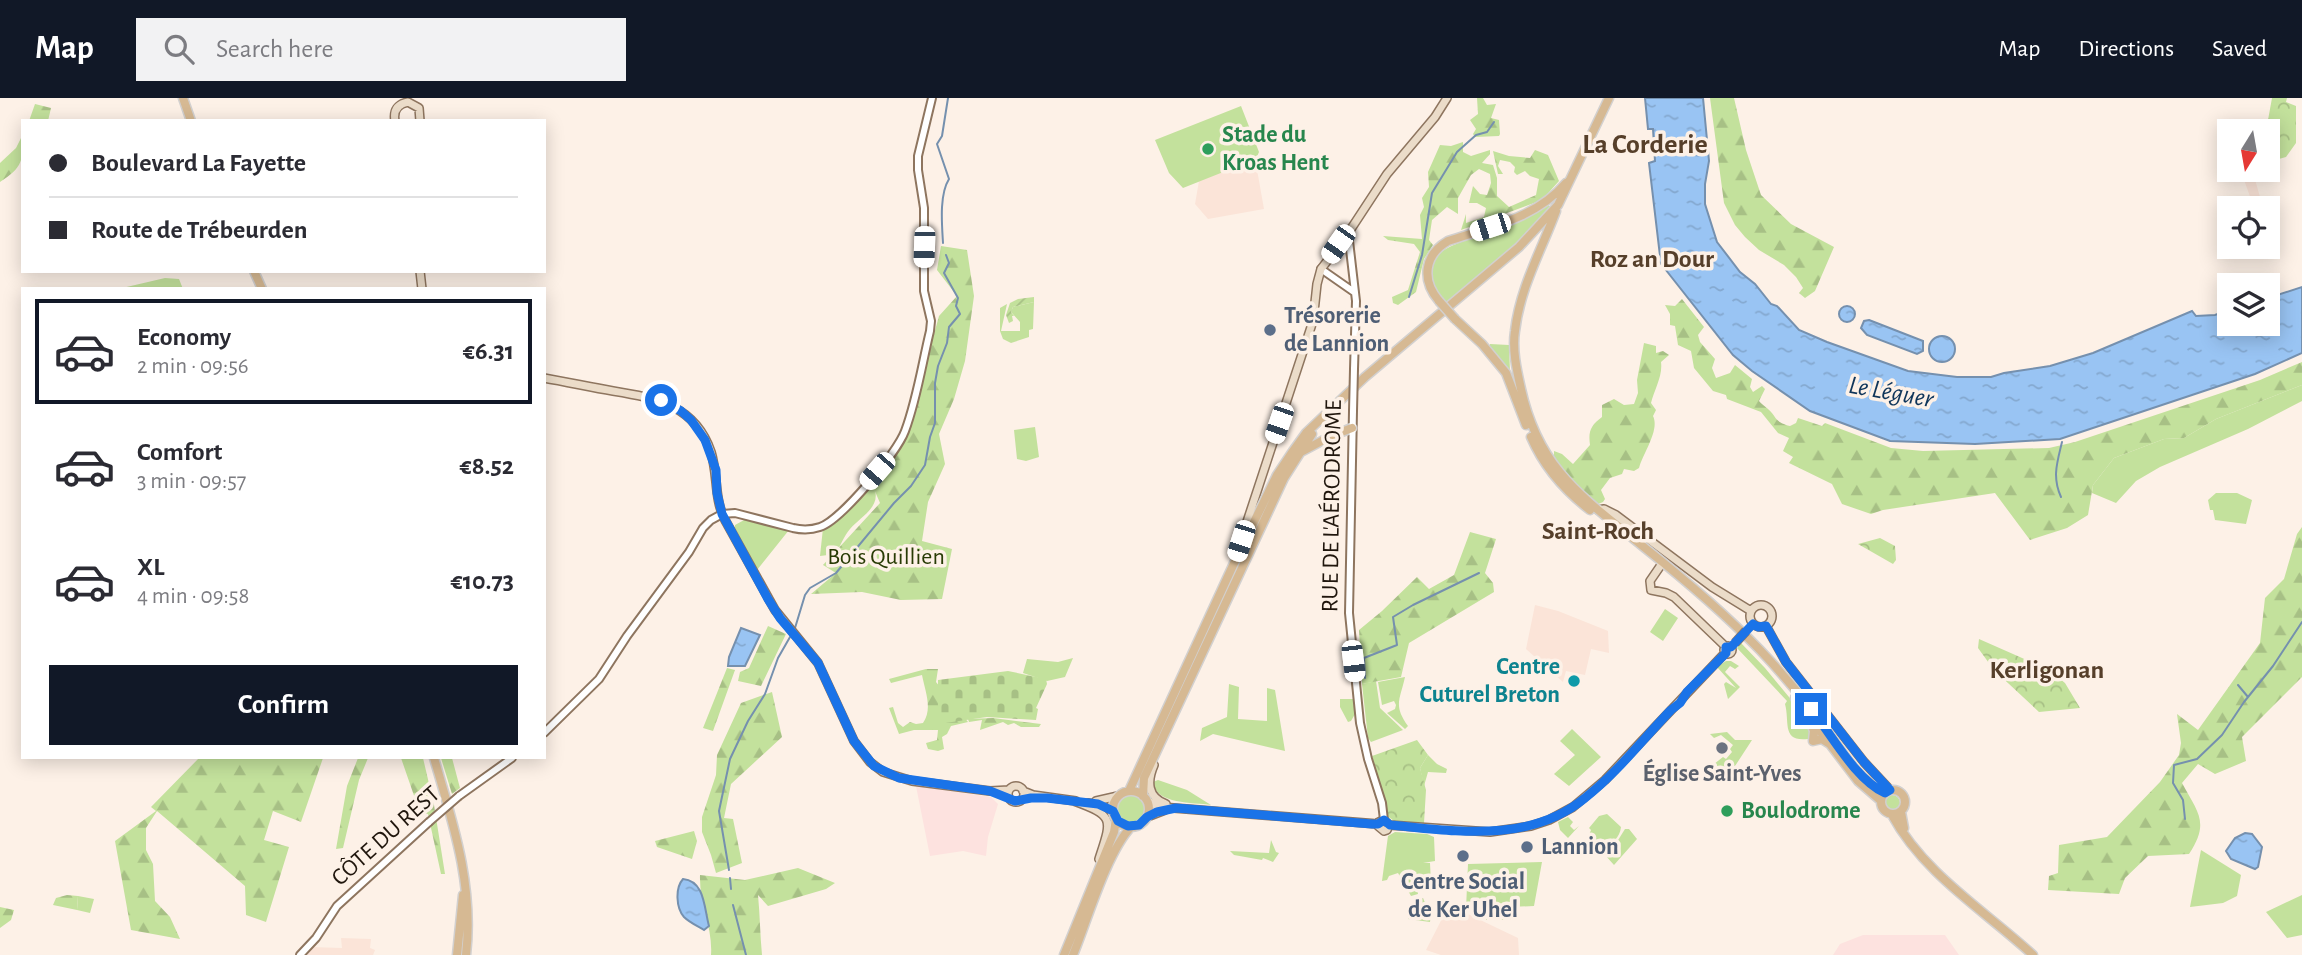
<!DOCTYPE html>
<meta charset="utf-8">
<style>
body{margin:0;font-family:"Alegreya Sans",sans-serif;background:#f2f2f3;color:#2b2b33;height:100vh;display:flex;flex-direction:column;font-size:26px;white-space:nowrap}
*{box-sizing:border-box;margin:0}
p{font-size:23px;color:#7c7c81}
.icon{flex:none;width:38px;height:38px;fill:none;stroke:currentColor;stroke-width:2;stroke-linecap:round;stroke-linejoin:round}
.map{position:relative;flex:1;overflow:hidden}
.sheet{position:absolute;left:21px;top:189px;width:525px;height:472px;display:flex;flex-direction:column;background:#fff;border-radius:0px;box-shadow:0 4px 18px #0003}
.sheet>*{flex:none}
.guide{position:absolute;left:21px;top:21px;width:525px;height:154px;border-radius:0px;box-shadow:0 4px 18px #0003;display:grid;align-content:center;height:154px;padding:0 28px;background:#fff}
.needle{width:46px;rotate:191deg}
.buttons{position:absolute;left:2217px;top:21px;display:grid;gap:14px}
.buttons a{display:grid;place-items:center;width:63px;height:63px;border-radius:0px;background:#fff;box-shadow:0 4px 18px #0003;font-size:35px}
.end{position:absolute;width:32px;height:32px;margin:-16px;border:9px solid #1a73e8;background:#fff;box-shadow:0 0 0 4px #fff}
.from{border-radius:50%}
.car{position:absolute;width:21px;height:42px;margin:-21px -10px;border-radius:9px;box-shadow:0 0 5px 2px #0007;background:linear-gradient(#fff 24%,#345 0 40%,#fff 0 76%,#345 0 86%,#fff 0)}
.guide b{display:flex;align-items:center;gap:24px;height:66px;font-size:26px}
.guide b+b{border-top:2px solid #e1e1e2}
.guide i{width:18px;height:18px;background:#2b2b33}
ul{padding:12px 0 0;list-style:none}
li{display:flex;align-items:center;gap:21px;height:105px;margin:0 14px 10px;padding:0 14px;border:4px solid transparent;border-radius:0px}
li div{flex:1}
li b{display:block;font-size:26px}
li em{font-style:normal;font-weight:700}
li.selected{border-color:#111827}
li>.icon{width:63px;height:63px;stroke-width:1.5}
.primary-button{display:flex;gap:14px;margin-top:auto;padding:14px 28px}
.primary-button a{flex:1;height:80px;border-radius:0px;background:#111827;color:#fff;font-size:28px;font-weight:700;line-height:80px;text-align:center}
header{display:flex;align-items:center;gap:42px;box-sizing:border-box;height:98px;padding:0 35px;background:#111827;color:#fff}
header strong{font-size:33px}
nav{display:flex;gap:38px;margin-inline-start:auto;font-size:24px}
.search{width:490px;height:63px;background:#f2f2f3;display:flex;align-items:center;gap:18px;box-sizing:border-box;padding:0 24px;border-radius:0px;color:#7c7c81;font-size:26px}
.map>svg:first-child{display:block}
</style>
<header>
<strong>Map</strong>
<div class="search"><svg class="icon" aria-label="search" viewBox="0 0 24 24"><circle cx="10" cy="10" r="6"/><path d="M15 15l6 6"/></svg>Search here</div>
<nav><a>Map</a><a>Directions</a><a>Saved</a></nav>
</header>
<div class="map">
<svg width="2302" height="857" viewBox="0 0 2302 857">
<defs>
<pattern id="forest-firs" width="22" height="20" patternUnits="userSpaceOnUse" patternTransform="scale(1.75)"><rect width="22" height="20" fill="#c3e19c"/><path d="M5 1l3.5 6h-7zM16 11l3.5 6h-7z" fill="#a7c085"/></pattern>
<pattern id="cemetery-stones" width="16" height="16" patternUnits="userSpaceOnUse" patternTransform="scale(1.75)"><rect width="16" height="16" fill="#c3e19c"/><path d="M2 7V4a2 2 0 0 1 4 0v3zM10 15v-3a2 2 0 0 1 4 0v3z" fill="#a7c085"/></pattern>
<pattern id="park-crowns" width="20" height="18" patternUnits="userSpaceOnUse" patternTransform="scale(1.75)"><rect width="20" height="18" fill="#c3e19c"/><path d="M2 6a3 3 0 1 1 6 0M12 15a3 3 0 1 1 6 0" fill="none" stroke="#a7c085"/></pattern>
<pattern id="garden-furrows" width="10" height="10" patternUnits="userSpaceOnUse" patternTransform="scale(1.75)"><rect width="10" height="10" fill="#c3e19c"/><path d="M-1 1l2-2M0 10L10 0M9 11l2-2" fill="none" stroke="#a7c085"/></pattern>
<pattern id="water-ripples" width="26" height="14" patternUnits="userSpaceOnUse" patternTransform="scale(1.75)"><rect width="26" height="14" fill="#99c4f3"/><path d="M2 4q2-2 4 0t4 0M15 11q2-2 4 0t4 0" fill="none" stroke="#84a8cf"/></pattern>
</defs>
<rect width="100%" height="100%" fill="#fdf1e7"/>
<path fill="#fde2df" d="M916 688 991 699 998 706 988 739 986 758 963 753 930 758Z
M1863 837H1945L1959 857H1833L1840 846Z"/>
<path fill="#fbe4d8" d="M1256 66 1264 111 1208 121 1195 106 1199 83 1234 69Z
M2249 75 2254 78 2260 99 2252 104 2244 82Z
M1535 507 1558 513 1608 533 1609 555 1591 551 1585 577 1566 573 1563 584 1526 551Z
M1449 807 1518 840 1519 857H1441L1426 852Z
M341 840 371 841 370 850 375 852 373 857H304L310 849 342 850Z"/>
<path fill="#c3e19c" d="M1241 8 1259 54 1256 61 1183 90 1169 75 1155 42Z
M1548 107 1551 109 1512 150 1446 206C1404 155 1454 147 1493 133 1512 125 1530 117 1548 107Z
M165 180 179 181 183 191H118Z
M1034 204 1033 231 1029 232V239L1011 245 1003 241 1000 233V210L1007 206 1001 233H1020V224L1011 214 1013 209Z
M1490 246 1509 247 1510 274 1490 252Z
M2302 287V303L2248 331 2160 369 2136 383 2116 405 2092 395 2093 387 2114 360 2164 341 2184 340 2216 321Z
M1035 329 1039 359 1026 363 1017 361 1014 332Z
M871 384C886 407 862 417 850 431 844 438 840 448 836 456L820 458 823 430 840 420Z
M2216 395H2237L2252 402 2246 426 2215 422 2213 412H2210L2208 402Z
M746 421 789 432 757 472 735 430V427Z
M1665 511 1678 520 1663 543 1650 534Z
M1741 545 1765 570 1808 622 1811 631 1810 639 1808 641C1781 644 1790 624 1785 606L1787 603 1737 550Z
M1073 560 1065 579 1047 583 1023 575 1027 561 1058 564Z
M1726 563H1731L1739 568 1735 571 1730 568 1725 574 1740 589 1728 601 1724 586 1726 584 1736 590 1717 569Z
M1405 579C1400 602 1393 607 1408 628L1405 631 1387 615 1395 611 1396 607 1394 603 1382 607 1378 584Z
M1376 583 1380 610 1403 632 1371 644 1368 640 1362 586Z
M1229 586 1239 589 1238 621 1267 623V590L1275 592 1285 653 1213 636 1200 643 1202 630 1227 619Z
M1340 601H1353L1355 616 1351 623 1348 624 1340 609Z
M1572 631 1601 659 1569 688 1554 676 1575 657 1560 643Z
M1727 634 1735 642H1752L1724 685 1720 673 1714 666 1723 659 1726 661 1732 654 1730 651 1733 647 1721 637 1714 640 1710 636Z
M1428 657 1437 666 1447 671 1446 675 1428 674 1424 688 1420 670Z
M1158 682 1187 692 1211 707C1193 704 1156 707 1153 684Z
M1116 711a15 15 0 1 1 30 0a15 15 0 1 1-30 0Z
M1884 705a8 8 0 1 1 16 0a8 8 0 1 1-16 0Z
M1607 716 1621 729C1619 747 1599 754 1589 737L1591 732 1589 730 1599 718Z
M1568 719 1573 724 1570 728 1574 732 1579 728 1568 740 1560 732 1558 724Z
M1625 731H1629L1637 741 1614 767 1605 757 1608 750 1615 747Z
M1395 734 1427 736 1434 739 1435 763 1423 765H1430L1431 785 1422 786 1429 787V789L1417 790 1418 796 1411 798 1398 775 1389 778 1387 782 1382 783 1388 738Z
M1271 742 1276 754 1279 755 1273 764 1263 760 1262 762 1234 757 1230 753 1269 755Z
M2201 752 2241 777 2237 798 2223 805 2190 809Z
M1542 764 1534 808 1487 810 1512 811V822H1486V810L1466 811 1468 766Z
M2302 797V837L2287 840 2266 814Z
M78 798 94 801 90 815 77 812Z"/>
<path fill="url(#forest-firs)" d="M1477 0H1483L1487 7 1496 6 1491 20 1499 22 1500 36 1499 38 1475 39 1473 36 1476 31 1470 22 1478 16Z
M1710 0H1734L1746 52 1761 97 1791 126 1834 149 1815 193 1805 200 1799 195 1803 190 1796 179 1784 167 1759 152 1745 139 1735 127 1724 105Z
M35 6 51 10 48 23H29Z
M23 36C23 63 23 69 0 84V65L16 50Z
M1463 44V54L1471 58 1490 52V56L1482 65 1493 67 1497 80V98L1509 109 1536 97 1539 81 1530 78 1525 73 1517 77 1514 74 1515 69 1510 64 1500 62 1498 68 1503 76H1498L1493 53 1509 58 1530 60 1535 52 1548 57 1559 83 1542 102 1461 132 1466 116V125L1484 119 1486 110 1477 105H1469L1473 88 1480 96 1487 97 1491 85 1490 76 1479 71 1471 77 1458 100V116L1447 109 1432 122 1429 142 1433 147 1424 161 1416 194 1398 207 1393 205 1392 199 1408 192 1420 154 1414 146 1388 142 1383 138 1422 141 1420 117 1424 109 1422 100 1429 89 1428 74 1440 47 1451 48Z
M941 148 967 152 974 198 965 263 954 301 939 336 945 366 928 404 922 443 952 451 942 501 901 502 862 494 811 496 836 475 823 467 880 405 871 384 894 358 905 341 939 218 957 198 937 172Z
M1682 201 1704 229 1698 237 1700 244 1715 261 1712 270 1716 280 1730 275 1735 267 1752 281 1750 289 1753 294 1762 288 1765 291 1759 303C1761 306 1765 308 1768 311 1778 320 1773 323 1790 328L1796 325 1798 320 1822 328 1825 325 1891 350 1923 353 2049 350 2075 344 2260 282 2302 264V287L2216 321 2184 340 2164 341 2114 360 2093 387 2088 417 2067 430 2030 442 1995 395 1883 412 1871 416 1842 406 1832 386 1789 365 1793 359 1783 353 1789 340 1778 335 1761 314 1727 301 1726 297 1713 293 1694 270 1691 253 1678 247 1675 228 1670 227V216L1665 207 1675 208Z
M1644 245 1656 248V255L1663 253 1669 257 1661 264C1663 278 1654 292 1651 305L1656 312 1653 318C1660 332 1643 355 1639 370L1634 373 1624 371 1622 376 1610 380 1601 392 1605 401 1603 404 1596 407 1577 388 1554 360V353L1562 356 1573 366 1590 347C1588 333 1591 327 1602 319V307L1614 301 1624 307 1634 306 1638 295 1637 282Z
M2302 429V579L2242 639 2246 663 2215 676 2198 666 2182 685C2198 715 2210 724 2189 756L2148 758 2125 780 2119 796 2048 792 2049 778 2058 775 2059 747 2107 739 2160 684 2179 657 2181 645 2177 616 2198 632 2260 545 2265 500 2284 481 2297 436Z
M1470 434 1496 441 1485 475 1493 485 1494 494 1409 545 1401 579 1362 586 1359 532 1382 513 1417 479 1429 491 1454 477Z
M768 528 786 536 761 588 738 583 740 574 749 570Z
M727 570 735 572 713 633 703 630Z
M926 571H938L936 584 968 624 951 628 947 636 942 639 944 651 938 653 928 651 926 645 937 642 938 632H914L899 636 889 610 893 609 898 625 903 629 910 624 916 626 923 625C933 611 925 593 922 577L891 585 889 581Z
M772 594 782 639 731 686 724 720 733 721 742 765 716 775 711 757 702 734V719L716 677 717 657 741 605Z
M993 620 1041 626 1039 629H1021L1014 625 1008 627 1003 624 980 632 982 622 969 624 968 621Z
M199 660H323L301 724 273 713 264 742 289 749 266 824 246 817 245 788 157 713 146 730V752L153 766 155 803 170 819 180 841 131 832 115 743 156 713 151 709Z
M358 660H368L359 682 343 750 336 751 347 688Z
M401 660H423L434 707 445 776H441L428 716 420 715Z
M441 660H452L460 690 452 696Z
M694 733 697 743 692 761 657 749 655 743Z
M798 770 835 785 826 791 768 808 758 797C760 817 760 837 762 857H711C713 829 699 805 700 777L745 782Z
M67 797 78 798 77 812 53 807 56 800Z
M0 809 14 812 11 822 0 830Z"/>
<path fill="url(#cemetery-stones)" d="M1008 573 1046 581 1047 586 1036 610 1038 611 1036 622 987 619 938 626V582Z"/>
<path fill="url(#park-crowns)" d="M2272 0H2287L2286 4 2296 8V45L2286 59 2268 64V33H2266Z
M1880 440 1895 448 1896 462 1893 466 1858 446Z
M1979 541 2049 572 2065 585 2080 610 2039 614 1994 572 1978 550Z
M1417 642 1428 657 1420 670 1426 692 1424 725 1394 723 1386 717 1372 658Z"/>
<path fill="url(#garden-furrows)" d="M1034 199V204L1013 209 1011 214 1014 218H1012L1013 223 1009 225 1006 217 1010 205 1018 201Z
M1423 800 1426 807 1432 806 1430 824 1408 821 1411 807Z"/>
<path fill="url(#water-ripples)" stroke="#7590ae" stroke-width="2" d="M1645 0H1703L1709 63 1705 86V106L1717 144 1740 174 1755 186 1771 206 1777 208 1799 232 1827 244 1908 273 1957 279H1991L2004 275 2050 268 2093 255 2192 213 2196 218 2215 217 2229 212 2230 226H2268V200L2302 189V255L2255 276 2060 341 1975 346 1890 343 1810 313 1752 273 1733 257 1658 162 1660 158 1649 65 1655 63 1653 31H1648Z
M1839 216a8 8 0 1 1 16 0a8 8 0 1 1-16 0Z
M1869 222 1923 243V253L1917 256 1867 237 1861 230 1864 223Z
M1929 251a13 13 0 1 1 26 0a13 13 0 1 1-26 0Z
M741 530 760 537 745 568H728L729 559Z
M2245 735 2252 736 2262 749 2258 769 2255 771 2231 761 2226 753 2235 740Z
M683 781C705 783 704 810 709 828L704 832C698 828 690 825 684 819 676 810 675 790 683 781Z"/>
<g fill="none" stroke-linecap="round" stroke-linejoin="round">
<path stroke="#7590ae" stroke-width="2" d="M943 145C942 127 939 97 949 81L937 46 942 38 948 0
M1409 199 1422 157 1432 95 1457 54 1476 37 1487 34 1494 24
M2061 399C2052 379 2057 365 2062 344
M795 530 805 497 810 490 836 475 894 405 911 388 925 367 930 339 935 325V285L938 268 947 245 949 229 960 216 956 208 958 200 944 175 949 165 946 157
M1365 580 1364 560 1397 547 1393 519 1413 507 1479 475
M2238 587 2248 599
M2185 721 2183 702 2173 685 2174 667 2197 661 2222 637 2244 604 2273 568 2302 524
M729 772 719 713 730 661 748 623 765 596 778 560 790 539
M730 780 731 791
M733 807 746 857"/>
<g stroke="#8e755f" stroke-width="10">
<path id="tertiary" d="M1348 134 1356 203 1354 271
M1321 171 1354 194
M1353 313 1349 515 1360 625 1368 661 1382 705 1384 722
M544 635 599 581 627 538 689 454 703 430 711 422 722 416 735 415 793 430C802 432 811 432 820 429 841 422 897 355 905 333 917 301 922 266 930 233L931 223 924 193V110L918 72V58L932 0
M459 698 512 660
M300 857 316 840 337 808 429 724"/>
</g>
<g stroke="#8e755f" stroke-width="10">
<path id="secondary" d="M395 23C393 12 398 6 408 4L419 10 420 23
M420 173 422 191
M544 280C567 284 590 289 613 293 656 300 695 307 711 354 718 377 714 401 725 422L775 512 818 565 854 643 870 664 883 674 912 683 990 693 1009 692
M1598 412 1604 411 1616 417 1712 489 1751 513
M1240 445 1313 223 1317 186 1321 171 1345 140 1387 76 1435 19 1447 0
M1661 467 1650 483 1651 492 1666 495 1674 499 1726 549
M1750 518a11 11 0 1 1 22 0a11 11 0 1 1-22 0Z
M1766 528 1786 564 1864 664 1890 692
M1724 552a4 4 0 1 1 8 0a4 4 0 1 1-8 0Z
M1154 667C1147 683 1147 699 1166 706
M1008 696a8 8 0 1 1 16 0a8 8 0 1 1-16 0Z
M1023 693 1033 697 1076 703
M1074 703C1115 718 1112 721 1099 761
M1096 703 1118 698
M1147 703 1161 709 1378 726
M1088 705 1104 708 1113 713
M1147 719 1165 712
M1389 727 1387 732 1384 733 1378 728 1379 724 1384 722 1389 727 1490 734 1531 728 1549 722 1573 709 1605 682 1726 554"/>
</g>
<g stroke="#d2d0cf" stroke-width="11">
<path id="primary" d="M183 0 191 23
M1556 113C1541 153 1520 190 1515 233 1512 252 1517 273 1521 291 1539 373 1584 400 1645 450 1684 481 1725 516 1760 552 1778 571 1796 592 1812 612 1833 638 1854 681 1885 695
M254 173 262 191
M1439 203C1421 182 1424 157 1448 143 1490 129 1536 120 1566 85
M1455 221 1482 246 1506 275 1526 327
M1531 339C1544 369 1564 392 1590 412
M1301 354 1331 338 1352 330
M1795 600 1858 683 1880 702
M1810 622 1814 633 1813 643 1822 641 1830 646
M434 660C453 725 474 788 466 857
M1881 704a12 12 0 1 1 24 0a12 12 0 1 1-24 0Z
M1129 693 1235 463 1277 377 1293 353 1306 335 1365 279 1519 149 1558 107 1609 0
M1113 711a18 18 0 1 1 36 0a18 18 0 1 1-36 0Z
M1143 698 1144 680 1284 380 1312 336
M1901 714 1904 730
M1892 717C1924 776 1984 812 2033 857
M457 857 463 797
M1064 857 1114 734 1116 721
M1073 857C1087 823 1107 754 1131 729"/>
</g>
<use href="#tertiary" stroke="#fff" stroke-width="6"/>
<use href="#secondary" stroke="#ebdcc9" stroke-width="7"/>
<use href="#primary" stroke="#d6b993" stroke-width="8"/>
<g stroke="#8e755f" stroke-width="10" stroke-linecap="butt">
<path id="tertiary-bridge" d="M1353 313 1354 271
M429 724 459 698"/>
</g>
<g stroke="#8e755f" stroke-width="10" stroke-linecap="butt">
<path id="secondary-bridge" d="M1735 545 1746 533"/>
</g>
<g stroke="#d2d0cf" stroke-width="11" stroke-linecap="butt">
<path id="primary-bridge" d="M1439 203 1455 221"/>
</g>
<use href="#tertiary-bridge" stroke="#fff" stroke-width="6"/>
<use href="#secondary-bridge" stroke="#ebdcc9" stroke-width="7"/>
<use href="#primary-bridge" stroke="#d6b993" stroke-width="8"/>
</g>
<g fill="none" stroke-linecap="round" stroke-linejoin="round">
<path stroke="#1a73e8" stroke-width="9" d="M661 302 681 313 691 322 705 342 716 372 717 395 722 416 768 501 780 520 818 565 854 643 874 668 899 680 990 693 1015 703 1031 700H1047L1098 706 1113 713 1118 723 1128 728 1139 727 1147 719 1157 714 1176 710 1372 726H1378L1384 722 1390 727C1456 733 1529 746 1585 700 1617 675 1643 641 1671 612L1680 605 1687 594 1726 555V549H1731L1753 526 1758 529 1766 528 1786 564 1864 664 1890 692 1885 695C1855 681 1832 637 1811 611"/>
</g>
<g fill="#2e9e5b" stroke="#fdf1e7" stroke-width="2.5">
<circle cx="1208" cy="51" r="7"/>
<circle cx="1727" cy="713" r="7"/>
</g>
<g fill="#5c6f8a" stroke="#fdf1e7" stroke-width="2.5">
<circle cx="1270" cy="232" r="7"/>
<circle cx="1527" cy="749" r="7"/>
<circle cx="1463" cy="758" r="7"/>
</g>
<circle fill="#0f9aa8" stroke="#fdf1e7" stroke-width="2.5" cx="1574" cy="583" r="7"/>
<circle fill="#6b7280" stroke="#fdf1e7" stroke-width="2.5" cx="1722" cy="650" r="7"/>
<g text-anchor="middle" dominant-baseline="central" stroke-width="7" stroke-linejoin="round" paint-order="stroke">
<g font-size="24" font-weight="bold" fill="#27864d" stroke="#fdf1e7" text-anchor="start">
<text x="1222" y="37">Stade du<tspan x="1222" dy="28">Kroas Hent</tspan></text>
<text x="1741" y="713">Boulodrome</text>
</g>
<g font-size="24" font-weight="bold" fill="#4e5e75" stroke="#fdf1e7" text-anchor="start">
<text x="1284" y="218">Trésorerie<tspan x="1284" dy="28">de Lannion</tspan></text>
<text x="1541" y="749">Lannion</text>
<text x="1463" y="784" text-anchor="middle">Centre Social<tspan x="1463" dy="28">de Ker Uhel</tspan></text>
</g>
<g font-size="24" fill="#20160d" stroke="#fdf1e7">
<text transform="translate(1332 408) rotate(-89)">RUE DE L'AÉRODROME</text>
<text transform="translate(386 738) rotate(-42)">CÔTE DU REST</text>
</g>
<g font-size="24" fill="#283b05" stroke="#fdf1e7">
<text x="886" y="459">Bois Quillien</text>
</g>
<g font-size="24" font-weight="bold" fill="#0d838f" stroke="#fdf1e7" text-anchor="end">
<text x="1560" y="569">Centre<tspan x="1560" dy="28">Cuturel Breton</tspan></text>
</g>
<g font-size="24" font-weight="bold" fill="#5b616d" stroke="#fdf1e7">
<text x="1722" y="676">Église Saint-Yves</text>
</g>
<g font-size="26" font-weight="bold" fill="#563f2a" stroke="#fdf1e7">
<text x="1652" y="161">Roz an Dour</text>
<text x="1598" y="433">Saint-Roch</text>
<text x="2047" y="572">Kerligonan</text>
</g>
<g font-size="26" font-style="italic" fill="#0f355a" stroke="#fdf1e7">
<text transform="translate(1891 294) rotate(10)">Le Léguer</text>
</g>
<g font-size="28" font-weight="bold" fill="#563f2a" stroke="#fdf1e7">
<text x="1645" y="47">La Corderie</text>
</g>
</g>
</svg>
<div class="buttons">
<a><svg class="needle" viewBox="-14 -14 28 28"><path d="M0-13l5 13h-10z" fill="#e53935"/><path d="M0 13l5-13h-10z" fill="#7c7c81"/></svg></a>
<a><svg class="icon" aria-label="locate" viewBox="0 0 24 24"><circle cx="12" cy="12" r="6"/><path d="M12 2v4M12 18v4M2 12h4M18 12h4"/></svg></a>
<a><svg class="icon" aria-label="layers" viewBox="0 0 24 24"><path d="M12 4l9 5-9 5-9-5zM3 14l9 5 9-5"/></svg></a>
</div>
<i class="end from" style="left:661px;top:302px"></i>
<i class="end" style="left:1811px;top:611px"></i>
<i class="car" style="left:1490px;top:129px;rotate:252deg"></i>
<i class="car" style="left:1338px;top:146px;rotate:215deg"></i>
<i class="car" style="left:924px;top:149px;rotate:182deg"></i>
<i class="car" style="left:1279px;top:325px;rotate:199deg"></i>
<i class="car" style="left:877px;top:373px;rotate:221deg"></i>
<i class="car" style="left:1241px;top:443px;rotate:198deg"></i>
<i class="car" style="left:1353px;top:563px;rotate:173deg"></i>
<div class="guide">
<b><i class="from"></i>Boulevard La Fayette</b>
<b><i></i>Route de Trébeurden</b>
</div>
<section class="sheet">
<ul>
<li class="selected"><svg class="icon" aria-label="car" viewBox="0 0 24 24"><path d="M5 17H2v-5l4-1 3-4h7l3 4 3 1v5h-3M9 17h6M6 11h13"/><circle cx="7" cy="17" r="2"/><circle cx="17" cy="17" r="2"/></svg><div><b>Economy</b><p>2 min · 09:56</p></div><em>€6.31</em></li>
<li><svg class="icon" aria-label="car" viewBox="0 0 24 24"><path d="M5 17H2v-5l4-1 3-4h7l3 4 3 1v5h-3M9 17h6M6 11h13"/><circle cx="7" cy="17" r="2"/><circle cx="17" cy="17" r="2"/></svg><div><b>Comfort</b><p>3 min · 09:57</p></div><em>€8.52</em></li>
<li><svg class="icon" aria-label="car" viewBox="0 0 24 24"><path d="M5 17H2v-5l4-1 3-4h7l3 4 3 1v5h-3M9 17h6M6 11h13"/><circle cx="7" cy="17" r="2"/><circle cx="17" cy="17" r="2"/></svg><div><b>XL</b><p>4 min · 09:58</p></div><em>€10.73</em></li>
</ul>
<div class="primary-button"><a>Confirm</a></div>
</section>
</div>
